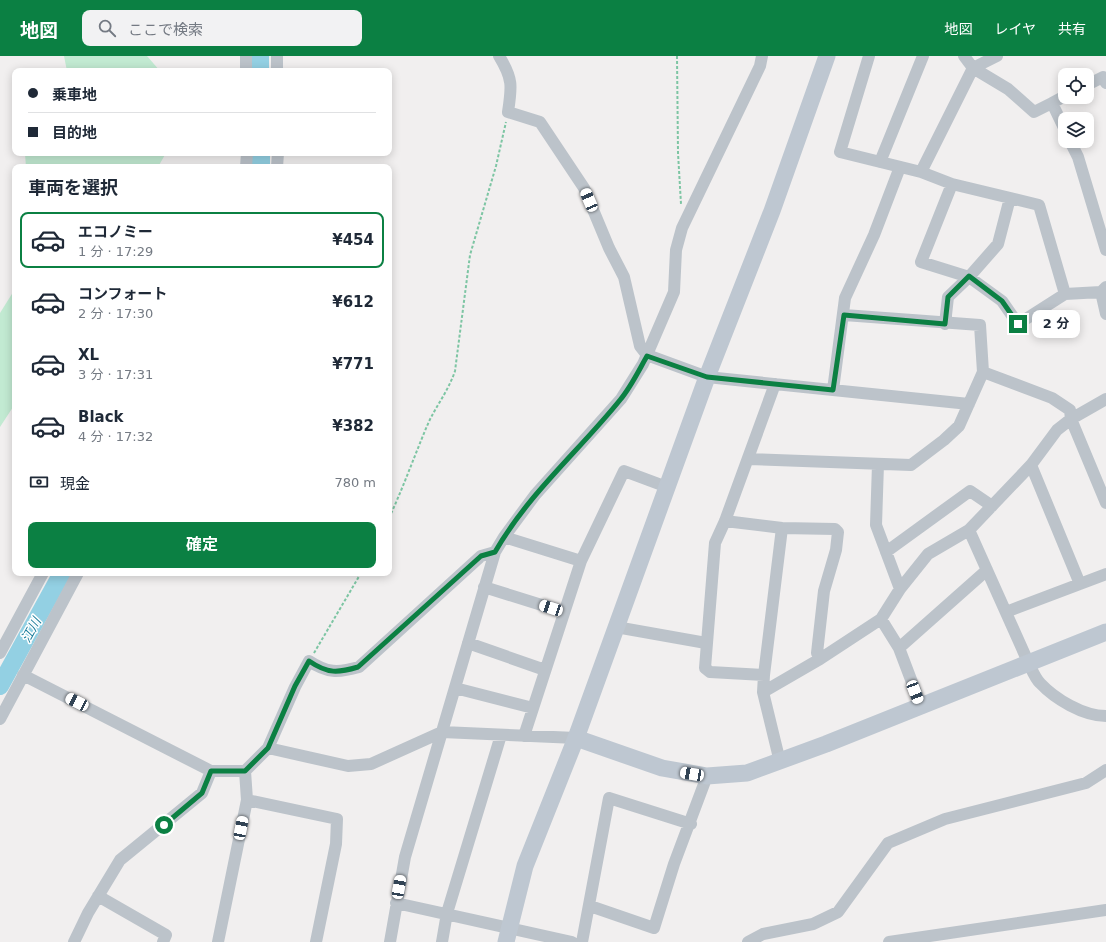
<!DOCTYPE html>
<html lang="ja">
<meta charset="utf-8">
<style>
body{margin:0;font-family:"DejaVu Sans","Noto Sans JP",sans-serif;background:#f2f2f3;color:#1f2937;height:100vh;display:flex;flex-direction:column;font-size:15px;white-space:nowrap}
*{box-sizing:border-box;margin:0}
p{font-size:13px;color:#747a83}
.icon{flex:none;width:22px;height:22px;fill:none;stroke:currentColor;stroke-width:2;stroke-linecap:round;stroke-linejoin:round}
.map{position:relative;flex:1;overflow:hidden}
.sheet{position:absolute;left:12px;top:108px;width:380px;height:412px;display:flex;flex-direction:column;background:#fff;border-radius:8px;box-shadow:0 2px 10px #0003}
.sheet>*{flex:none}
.hud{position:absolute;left:12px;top:12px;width:380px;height:88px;border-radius:8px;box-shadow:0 2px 10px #0003;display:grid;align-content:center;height:88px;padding:0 16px;background:#fff}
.buttons{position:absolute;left:1058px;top:12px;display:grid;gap:8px}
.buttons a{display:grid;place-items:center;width:36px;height:36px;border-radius:8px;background:#fff;box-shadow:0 2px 10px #0003;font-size:20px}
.end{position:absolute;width:18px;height:18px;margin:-9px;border:5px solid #0b8043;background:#fff;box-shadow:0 0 0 2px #fff}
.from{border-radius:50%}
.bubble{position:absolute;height:28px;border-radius:8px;background:#fff;box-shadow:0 2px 10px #0003;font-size:13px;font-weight:700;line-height:28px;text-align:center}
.car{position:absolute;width:12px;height:24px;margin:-12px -6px;border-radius:5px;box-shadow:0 0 3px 1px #0007;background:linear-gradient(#fff 24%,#345 0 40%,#fff 0 76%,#345 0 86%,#fff 0)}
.hud b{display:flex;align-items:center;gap:14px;height:38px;font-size:15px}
.hud b+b{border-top:1px solid #e0e1e3}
.hud i{width:10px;height:10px;background:#1f2937}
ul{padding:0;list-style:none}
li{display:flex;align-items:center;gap:12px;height:56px;margin:0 8px 6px;padding:0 8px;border:2px solid transparent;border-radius:8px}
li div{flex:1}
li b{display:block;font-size:15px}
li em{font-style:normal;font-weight:700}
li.selected{border-color:#0b8043}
li>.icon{width:36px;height:36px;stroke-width:1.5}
h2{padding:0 16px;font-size:18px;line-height:48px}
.pay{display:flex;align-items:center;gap:10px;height:44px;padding:0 16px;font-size:15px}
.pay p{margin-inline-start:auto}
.primary-button{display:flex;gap:8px;margin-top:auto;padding:8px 16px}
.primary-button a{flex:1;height:46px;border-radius:8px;background:#0b8043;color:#fff;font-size:16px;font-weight:700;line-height:46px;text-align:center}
header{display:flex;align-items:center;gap:24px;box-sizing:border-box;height:56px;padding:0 20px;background:#0b8043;color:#fff}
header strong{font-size:19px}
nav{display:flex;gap:22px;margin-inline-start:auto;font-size:14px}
.search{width:280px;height:36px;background:#f2f2f3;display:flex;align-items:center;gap:10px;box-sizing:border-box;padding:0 14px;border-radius:8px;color:#747a83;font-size:15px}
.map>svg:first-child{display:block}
</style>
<header>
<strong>地図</strong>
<div class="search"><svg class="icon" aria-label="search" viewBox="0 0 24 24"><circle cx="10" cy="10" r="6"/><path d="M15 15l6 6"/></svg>ここで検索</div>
<nav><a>地図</a><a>レイヤ</a><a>共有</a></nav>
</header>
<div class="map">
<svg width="1106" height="886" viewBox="0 0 1106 886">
<rect width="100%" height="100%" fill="#f1efef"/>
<path fill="#c2ead2" d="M64 0H147L160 15H67Z
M166 97 158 111H26L25 98Z
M15 233V348L0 371V257Z"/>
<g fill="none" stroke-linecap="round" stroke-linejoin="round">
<path stroke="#93d0e3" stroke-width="18" d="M260 0V15
M261 97V111
M0 630 62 517"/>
<path stroke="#7dc5a3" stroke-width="2" stroke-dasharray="3 2" stroke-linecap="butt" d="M677 0 678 97 681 148
M389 462C403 432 414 401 427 370 435 351 448 336 455 315L470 199 496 110 506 66
M314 597 361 517"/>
<path stroke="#bcc3ca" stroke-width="12" d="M246 0V15
M277 0V15
M499 0C513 23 512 30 508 56L540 66 584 132 609 192 624 221 640 290 647 299 707 321 969 348
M869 0 840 96 921 116 973 12 964 0
M973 12 1008 33 1034 56 1052 47
M973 12 997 0
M1087 29 1103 21 1106 27
M1065 40 1052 47 1065 74
M1070 85 1078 101 1106 194
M880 106 923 0
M246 111 247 97
M277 111 278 97
M921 116 952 128 1039 149 1065 238
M952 128 921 206 969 221 1002 245 1018 268 1065 238 1101 236
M1106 231 1101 236 1106 258
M945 268 948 241 969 221 998 188 1010 142
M983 316 1052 342 1070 354 1071 363 1106 447
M833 334 845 242 874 179 900 111
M748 403 911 409 944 384 959 370 983 316 980 269 844 259
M878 408 876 469 900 533
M1031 409 1080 528
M725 465 782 472 835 473 838 476 836 494 824 535 817 597 820 603
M969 474 1029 608C1032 614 1035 622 1040 627 1055 643 1083 660 1106 660
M504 481 581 505
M886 496 970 435 992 450
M484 531 564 556
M1006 556 1106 518
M881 563 899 592 921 650
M616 571 706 587
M468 587 545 614
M899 592 987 514
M0 597 43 517
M23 619 211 715H245L268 692 295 631 309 605C327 617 338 617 359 611L481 500 495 496
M764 619 710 616 705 612 715 487 725 465 775 328
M455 632 533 652
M763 636 820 603 881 563 900 533 928 498 969 474 1031 409 1057 374 1071 363 1106 343
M0 663 78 517
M524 680 581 505 624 415 667 431
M268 692 348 710 371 708 442 676 576 682
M780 706 763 636 764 619 782 472
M247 744 337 763 336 788 316 886
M98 840 166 879 163 886
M396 847 572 886
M590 850 654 872 674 808 707 720
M74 886 88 857 120 804 202 737 211 715
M218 886 247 744 245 715
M390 886 405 801 495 496 504 481 535 439 621 343 643 308 674 236 676 194 682 172 760 10 762 0
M442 886 447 857 501 679
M582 886 609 742 691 768
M748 886 763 878 813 868 838 856 888 787 945 763 1086 727 1106 714
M889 886 1106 854"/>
<path stroke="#bec7d1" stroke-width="17" d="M576 682 662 712 707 720 747 717 826 688 1106 576
M506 886 525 810 576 682 707 321 772 155 827 0"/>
</g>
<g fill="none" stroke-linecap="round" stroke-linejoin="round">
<path stroke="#0b8043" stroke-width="5" d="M164 769 202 737 211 715H245L268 692 295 630 309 605C328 618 338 617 358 611L481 500 495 496C528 438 579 395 620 344 631 331 639 314 647 300L707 321 833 334 844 259 945 268 948 241 969 220 1002 245 1018 268"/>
</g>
<g text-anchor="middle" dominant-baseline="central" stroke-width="3" stroke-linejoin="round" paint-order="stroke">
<g font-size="13" font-style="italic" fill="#1b7d9b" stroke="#fff">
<text transform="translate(31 574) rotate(-61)">江川</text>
</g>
</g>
</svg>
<div class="buttons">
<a><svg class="icon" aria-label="locate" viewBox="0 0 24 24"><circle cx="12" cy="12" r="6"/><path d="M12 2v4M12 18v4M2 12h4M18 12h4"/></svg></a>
<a><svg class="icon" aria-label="layers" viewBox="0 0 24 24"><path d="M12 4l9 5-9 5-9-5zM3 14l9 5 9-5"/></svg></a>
</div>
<i class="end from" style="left:164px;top:769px"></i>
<i class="end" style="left:1018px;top:268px"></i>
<div class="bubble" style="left:1032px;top:254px;width:48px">2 分</div>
<i class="car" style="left:589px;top:144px;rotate:337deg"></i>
<i class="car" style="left:551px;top:552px;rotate:288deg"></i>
<i class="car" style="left:915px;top:636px;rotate:159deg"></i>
<i class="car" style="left:77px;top:646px;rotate:297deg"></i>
<i class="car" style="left:692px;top:718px;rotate:280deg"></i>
<i class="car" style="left:241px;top:772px;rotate:11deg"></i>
<i class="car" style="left:399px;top:831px;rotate:10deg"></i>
<div class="hud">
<b><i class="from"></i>乗車地</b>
<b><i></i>目的地</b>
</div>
<section class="sheet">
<h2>車両を選択</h2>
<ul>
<li class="selected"><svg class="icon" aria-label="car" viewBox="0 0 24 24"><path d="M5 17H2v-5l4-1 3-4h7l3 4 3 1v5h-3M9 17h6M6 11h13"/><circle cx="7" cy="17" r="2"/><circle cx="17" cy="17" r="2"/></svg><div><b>エコノミー</b><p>1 分 · 17:29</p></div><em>¥454</em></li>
<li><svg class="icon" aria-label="car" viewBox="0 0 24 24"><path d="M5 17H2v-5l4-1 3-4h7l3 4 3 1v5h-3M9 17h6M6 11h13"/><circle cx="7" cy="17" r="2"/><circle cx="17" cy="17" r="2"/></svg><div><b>コンフォート</b><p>2 分 · 17:30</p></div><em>¥612</em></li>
<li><svg class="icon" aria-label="car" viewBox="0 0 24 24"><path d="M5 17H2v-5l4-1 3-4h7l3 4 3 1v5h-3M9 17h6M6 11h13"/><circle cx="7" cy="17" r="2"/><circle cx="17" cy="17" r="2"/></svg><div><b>XL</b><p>3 分 · 17:31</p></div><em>¥771</em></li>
<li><svg class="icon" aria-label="car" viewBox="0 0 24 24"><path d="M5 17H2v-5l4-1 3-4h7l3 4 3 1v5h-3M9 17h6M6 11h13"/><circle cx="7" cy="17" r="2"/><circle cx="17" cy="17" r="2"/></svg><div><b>Black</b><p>4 分 · 17:32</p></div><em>¥382</em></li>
</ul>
<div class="pay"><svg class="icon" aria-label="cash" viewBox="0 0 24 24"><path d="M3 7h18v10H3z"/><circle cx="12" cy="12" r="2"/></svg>現金<p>780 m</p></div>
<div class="primary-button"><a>確定</a></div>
</section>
</div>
